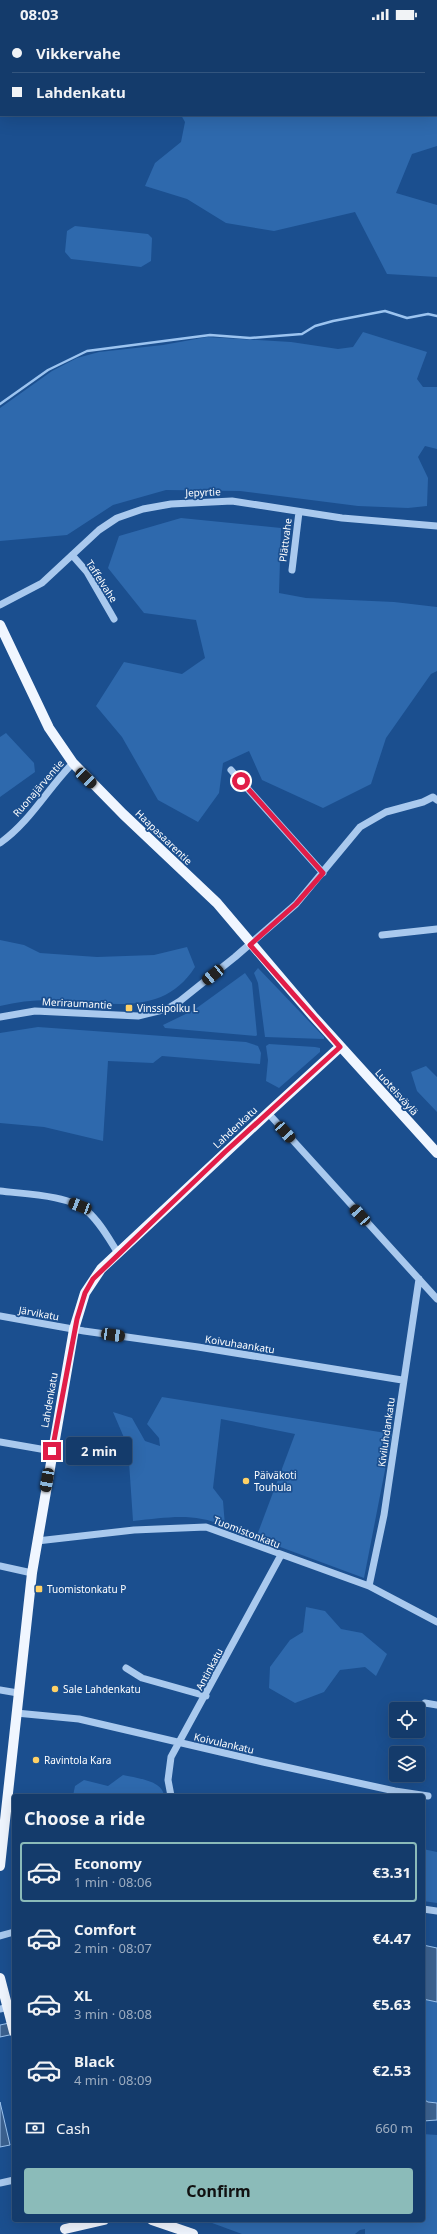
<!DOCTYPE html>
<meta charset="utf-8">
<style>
body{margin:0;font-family:"Noto Sans",sans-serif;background:#214673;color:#f1f3f6;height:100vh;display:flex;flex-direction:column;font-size:15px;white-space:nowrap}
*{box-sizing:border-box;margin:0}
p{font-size:13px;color:#9dadc1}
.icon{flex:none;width:22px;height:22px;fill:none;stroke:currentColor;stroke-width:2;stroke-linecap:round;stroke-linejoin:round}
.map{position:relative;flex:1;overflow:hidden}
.details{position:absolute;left:12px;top:1766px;width:413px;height:428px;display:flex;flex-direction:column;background:#143b6b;border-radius:4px;box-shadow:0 4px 16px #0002,0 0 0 1px #33557e}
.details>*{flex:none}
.guide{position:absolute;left:0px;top:0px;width:437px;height:88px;box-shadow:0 4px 16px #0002,0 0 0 1px #33557e;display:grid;align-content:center;height:88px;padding:0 12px;background:#143b6b}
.tools{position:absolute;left:389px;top:1674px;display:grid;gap:8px}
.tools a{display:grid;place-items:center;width:36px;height:36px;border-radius:4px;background:#143b6b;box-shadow:0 4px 16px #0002,0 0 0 1px #33557e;font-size:20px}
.end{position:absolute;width:18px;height:18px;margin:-9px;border:5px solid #e11d48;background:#fff;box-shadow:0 0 0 2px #fff}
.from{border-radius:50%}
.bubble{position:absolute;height:28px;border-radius:4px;background:#143b6b;box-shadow:0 4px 16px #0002,0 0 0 1px #33557e;font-size:13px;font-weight:700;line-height:28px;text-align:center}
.car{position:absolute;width:12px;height:24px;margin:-12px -6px;border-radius:5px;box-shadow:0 0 3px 1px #0007;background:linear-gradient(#222 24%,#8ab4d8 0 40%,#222 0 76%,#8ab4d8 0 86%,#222 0)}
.guide b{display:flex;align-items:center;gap:14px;height:38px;font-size:15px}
.guide b+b{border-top:1px solid #33557e}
.guide i{width:10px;height:10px;background:#f1f3f6}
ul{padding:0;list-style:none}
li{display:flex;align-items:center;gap:12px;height:60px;margin:0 8px 6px;padding:0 4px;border:2px solid transparent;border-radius:4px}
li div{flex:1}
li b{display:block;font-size:15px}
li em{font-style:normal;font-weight:700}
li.selected{border-color:#8bbbb9}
li>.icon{width:36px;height:36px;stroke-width:1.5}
h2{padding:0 12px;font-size:18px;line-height:48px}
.pay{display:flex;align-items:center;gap:10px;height:44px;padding:0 12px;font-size:15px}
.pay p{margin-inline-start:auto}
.primary-button{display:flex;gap:8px;margin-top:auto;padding:8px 12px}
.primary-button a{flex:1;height:46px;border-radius:4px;background:#8bbbb9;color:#111;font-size:16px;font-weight:700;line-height:46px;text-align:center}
.status{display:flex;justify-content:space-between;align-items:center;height:28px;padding:0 20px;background:#143b6b;direction:ltr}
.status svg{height:11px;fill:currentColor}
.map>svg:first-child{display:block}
</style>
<div class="status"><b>08:03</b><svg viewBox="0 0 49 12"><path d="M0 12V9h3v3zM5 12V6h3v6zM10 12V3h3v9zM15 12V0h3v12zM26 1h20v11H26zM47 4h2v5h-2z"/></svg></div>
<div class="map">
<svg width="437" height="2206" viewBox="0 0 437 2206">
<rect width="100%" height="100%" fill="#1b4f8f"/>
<path fill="#2e69ad" d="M0 0H109L1 1 0 42Z
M173 0H437V118L412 126 396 165 437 177V249L387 246 355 184 274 203 226 195 187 171 145 158 155 135 181 114 185 94 181 87H436V1Z
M75 198 148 206 152 210 151 233 141 239 71 231 65 224 67 203Z
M363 304 427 324 417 351 423 359H437V421L425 418 418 429 428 450 427 478 408 480 358 478 240 463 166 462 113 477 67 507 0 513V380L52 343 77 330 99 324 163 317 207 309 291 314 338 321 353 319Z
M181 490 281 500 279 565 306 570 394 574 437 579V643L431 646 386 710 371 756 323 780 262 752 249 723 223 735 219 765 198 794 158 772 122 709 96 678 124 634 182 646 205 630 196 592 144 585 108 540 119 508Z
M6 705 34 735 35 744 0 769V709Z
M0 912 24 917 40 925 97 929 154 927 187 919 195 939C161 993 101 972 49 972 32 972 16 974 0 978Z
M258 940 324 1009V1011L265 1009 258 955 254 945Z
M245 945 252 955 257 1007 256 1008 165 1000 163 997 194 982Z
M38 999 246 1014 258 1018 261 1025 260 1036 162 1028 153 1035 108 1033 103 1113 44 1099 0 1095V1005Z
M269 1016 315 1019 320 1020V1024L279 1060 266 1053 268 1032 266 1018Z
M426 1038 437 1049V1084L417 1063 411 1044Z
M162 1369 392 1406 364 1550 256 1510 295 1406 221 1391 213 1460 223 1473 225 1498C191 1484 168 1490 133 1493L128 1419 113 1384 132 1390 145 1413 160 1418 159 1410 147 1396Z
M306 1579 325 1583 341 1601 362 1605 387 1626 376 1648 365 1639 340 1642 324 1664 295 1675 269 1660 270 1639 290 1612 303 1604Z
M123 1747C135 1750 163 1752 164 1768H73L75 1758 84 1752 108 1758Z
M423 1821 437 1824V1875L423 1873Z
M423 1971 437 1974V2075L428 2074 423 2071Z
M423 2106 437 2107V2206H365V2201L360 2202 355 2206H242L204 2192H423Z"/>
<path fill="#3c6290" stroke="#9cc4f0" d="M423 1917 437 1920V1974L423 1971Z
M14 1994V2006L0 2009V1997Z
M423 2071 428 2074 437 2075V2092L423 2093Z
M0 2074 10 2117 0 2119Z"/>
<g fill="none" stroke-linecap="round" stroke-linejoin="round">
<path stroke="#9cc4f0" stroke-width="2.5" d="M0 376 48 342 87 323 210 307 250 310 302 306 315 298 333 293 385 283 407 290 428 286 437 288"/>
<path stroke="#a9c9ee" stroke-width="7" d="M72 527 87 544 114 591
M292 542 299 484
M0 577 42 555 99 502 117 490 143 481 171 476 232 473 342 490 437 498
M231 742 323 845
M0 815C30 794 48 760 73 735
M382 907 437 901
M0 989 35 983 138 988 167 981 180 973 235 929 296 876 360 799 386 784 423 774 433 769 437 772
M268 1085 437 1271
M0 1163C23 1166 70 1167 87 1183 100 1194 109 1211 118 1225
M0 1288 84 1303 198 1319 402 1352
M0 1414 52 1423
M37 1513 134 1502 206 1499 369 1558 437 1594
M0 1538 32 1545
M369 1558 384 1487 419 1251
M126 1640 142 1650 206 1668
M0 1662 18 1665
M425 1675 437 1677
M16 1685 79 1691 263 1734 395 1763 428 1768
M171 1768 168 1752 171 1729 281 1527
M423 1881 437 1883
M0 1908 14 1904
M0 1981 8 1979
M0 2155 14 2152"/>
<path stroke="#f0f6ff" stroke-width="10" d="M0 597 49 700 73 735 123 786 217 875 313 988 437 1125
M0 1838 32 1545 74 1301 85 1265 101 1241 268 1085 340 1019
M0 1950 14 2004
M152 2192 193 2206
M65 2201 104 2192"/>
</g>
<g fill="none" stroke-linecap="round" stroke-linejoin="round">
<path stroke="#e11d48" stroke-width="5" d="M52 1423 77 1291 85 1265 93 1251 225 1124 340 1019 250 917 296 876 323 845 241 753"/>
</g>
<g fill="#ffd166" stroke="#1b4f8f" stroke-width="1.5">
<rect x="125" y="976" width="8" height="8" rx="2"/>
<circle cx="246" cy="1453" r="4"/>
<rect x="35" y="1557" width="8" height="8" rx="2"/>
<circle cx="55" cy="1661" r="4"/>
<circle cx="36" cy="1732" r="4"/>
</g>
<g text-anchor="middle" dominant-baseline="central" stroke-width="3.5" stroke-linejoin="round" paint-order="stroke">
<g font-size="10" fill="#fff" stroke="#1b4f8f">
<text transform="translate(203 464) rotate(-2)">Jepyrtie</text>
<text transform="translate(285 512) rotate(-83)">Plättvahe</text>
<text transform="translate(102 553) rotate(57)">Taffelvahe</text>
<text transform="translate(38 760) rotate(-49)">Ruonajärventie</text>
<text transform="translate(164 809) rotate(44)">Haapasaarentie</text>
<text transform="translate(77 975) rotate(3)">Meriraumantie</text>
<text transform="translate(397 1064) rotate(48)">Luoteisväylä</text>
<text transform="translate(235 1099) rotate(-43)">Lahdenkatu</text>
<text transform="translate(39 1285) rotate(10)">Järvikatu</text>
<text transform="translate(240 1316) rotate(9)">Koivuhaankatu</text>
<text transform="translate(49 1372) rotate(-80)">Lahdenkatu</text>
<text transform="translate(386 1404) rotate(-82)">Kiviluhdankatu</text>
<text transform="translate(247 1504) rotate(21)">Tuomistonkatu</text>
<text transform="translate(209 1641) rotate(-62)">Antinkatu</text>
<text transform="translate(224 1715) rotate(13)">Koivulankatu</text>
</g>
<g font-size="10" fill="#fff" stroke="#1b4f8f" text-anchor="start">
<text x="137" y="980">Vinssipolku L</text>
<text x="254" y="1447">Päiväkoti<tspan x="254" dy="12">Touhula</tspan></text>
<text x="47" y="1561">Tuomistonkatu P</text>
<text x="63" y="1661">Sale Lahdenkatu</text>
<text x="44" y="1732">Ravintola Kara</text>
</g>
</g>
</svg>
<div class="tools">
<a><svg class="icon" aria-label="locate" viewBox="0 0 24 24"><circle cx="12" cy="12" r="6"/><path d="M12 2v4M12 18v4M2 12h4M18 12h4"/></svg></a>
<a><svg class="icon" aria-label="layers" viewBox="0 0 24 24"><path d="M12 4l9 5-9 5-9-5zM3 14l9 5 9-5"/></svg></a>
</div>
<i class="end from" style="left:241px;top:753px"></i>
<i class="end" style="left:52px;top:1423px"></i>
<div class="bubble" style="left:66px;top:1409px;width:66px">2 min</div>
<i class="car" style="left:86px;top:750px;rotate:134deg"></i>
<i class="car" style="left:213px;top:947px;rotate:231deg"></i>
<i class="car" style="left:285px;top:1104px;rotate:138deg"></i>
<i class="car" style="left:80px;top:1178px;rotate:291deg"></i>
<i class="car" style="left:360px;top:1187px;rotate:318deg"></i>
<i class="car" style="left:113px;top:1307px;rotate:98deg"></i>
<i class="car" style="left:47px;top:1452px;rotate:190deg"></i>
<div class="guide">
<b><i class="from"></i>Vikkervahe</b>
<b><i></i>Lahdenkatu</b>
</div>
<section class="details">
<h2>Choose a ride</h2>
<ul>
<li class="selected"><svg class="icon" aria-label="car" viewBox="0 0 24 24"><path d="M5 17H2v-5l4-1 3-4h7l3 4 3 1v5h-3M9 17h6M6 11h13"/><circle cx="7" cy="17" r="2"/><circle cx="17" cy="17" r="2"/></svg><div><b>Economy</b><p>1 min · 08:06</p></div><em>€3.31</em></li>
<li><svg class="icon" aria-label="car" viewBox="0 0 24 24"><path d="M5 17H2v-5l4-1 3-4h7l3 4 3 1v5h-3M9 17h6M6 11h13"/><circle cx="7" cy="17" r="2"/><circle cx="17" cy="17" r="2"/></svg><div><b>Comfort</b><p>2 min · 08:07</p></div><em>€4.47</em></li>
<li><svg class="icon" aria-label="car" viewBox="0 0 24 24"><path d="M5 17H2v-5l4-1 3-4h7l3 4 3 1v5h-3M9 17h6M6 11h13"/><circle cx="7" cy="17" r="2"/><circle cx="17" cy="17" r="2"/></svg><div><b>XL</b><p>3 min · 08:08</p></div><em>€5.63</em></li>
<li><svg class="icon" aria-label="car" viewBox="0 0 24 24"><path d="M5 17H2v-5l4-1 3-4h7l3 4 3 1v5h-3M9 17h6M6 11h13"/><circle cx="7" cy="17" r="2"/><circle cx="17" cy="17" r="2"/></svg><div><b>Black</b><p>4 min · 08:09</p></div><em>€2.53</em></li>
</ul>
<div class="pay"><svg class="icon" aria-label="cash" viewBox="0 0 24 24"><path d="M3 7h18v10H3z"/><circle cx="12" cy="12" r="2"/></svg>Cash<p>660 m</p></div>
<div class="primary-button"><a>Confirm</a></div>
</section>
</div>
